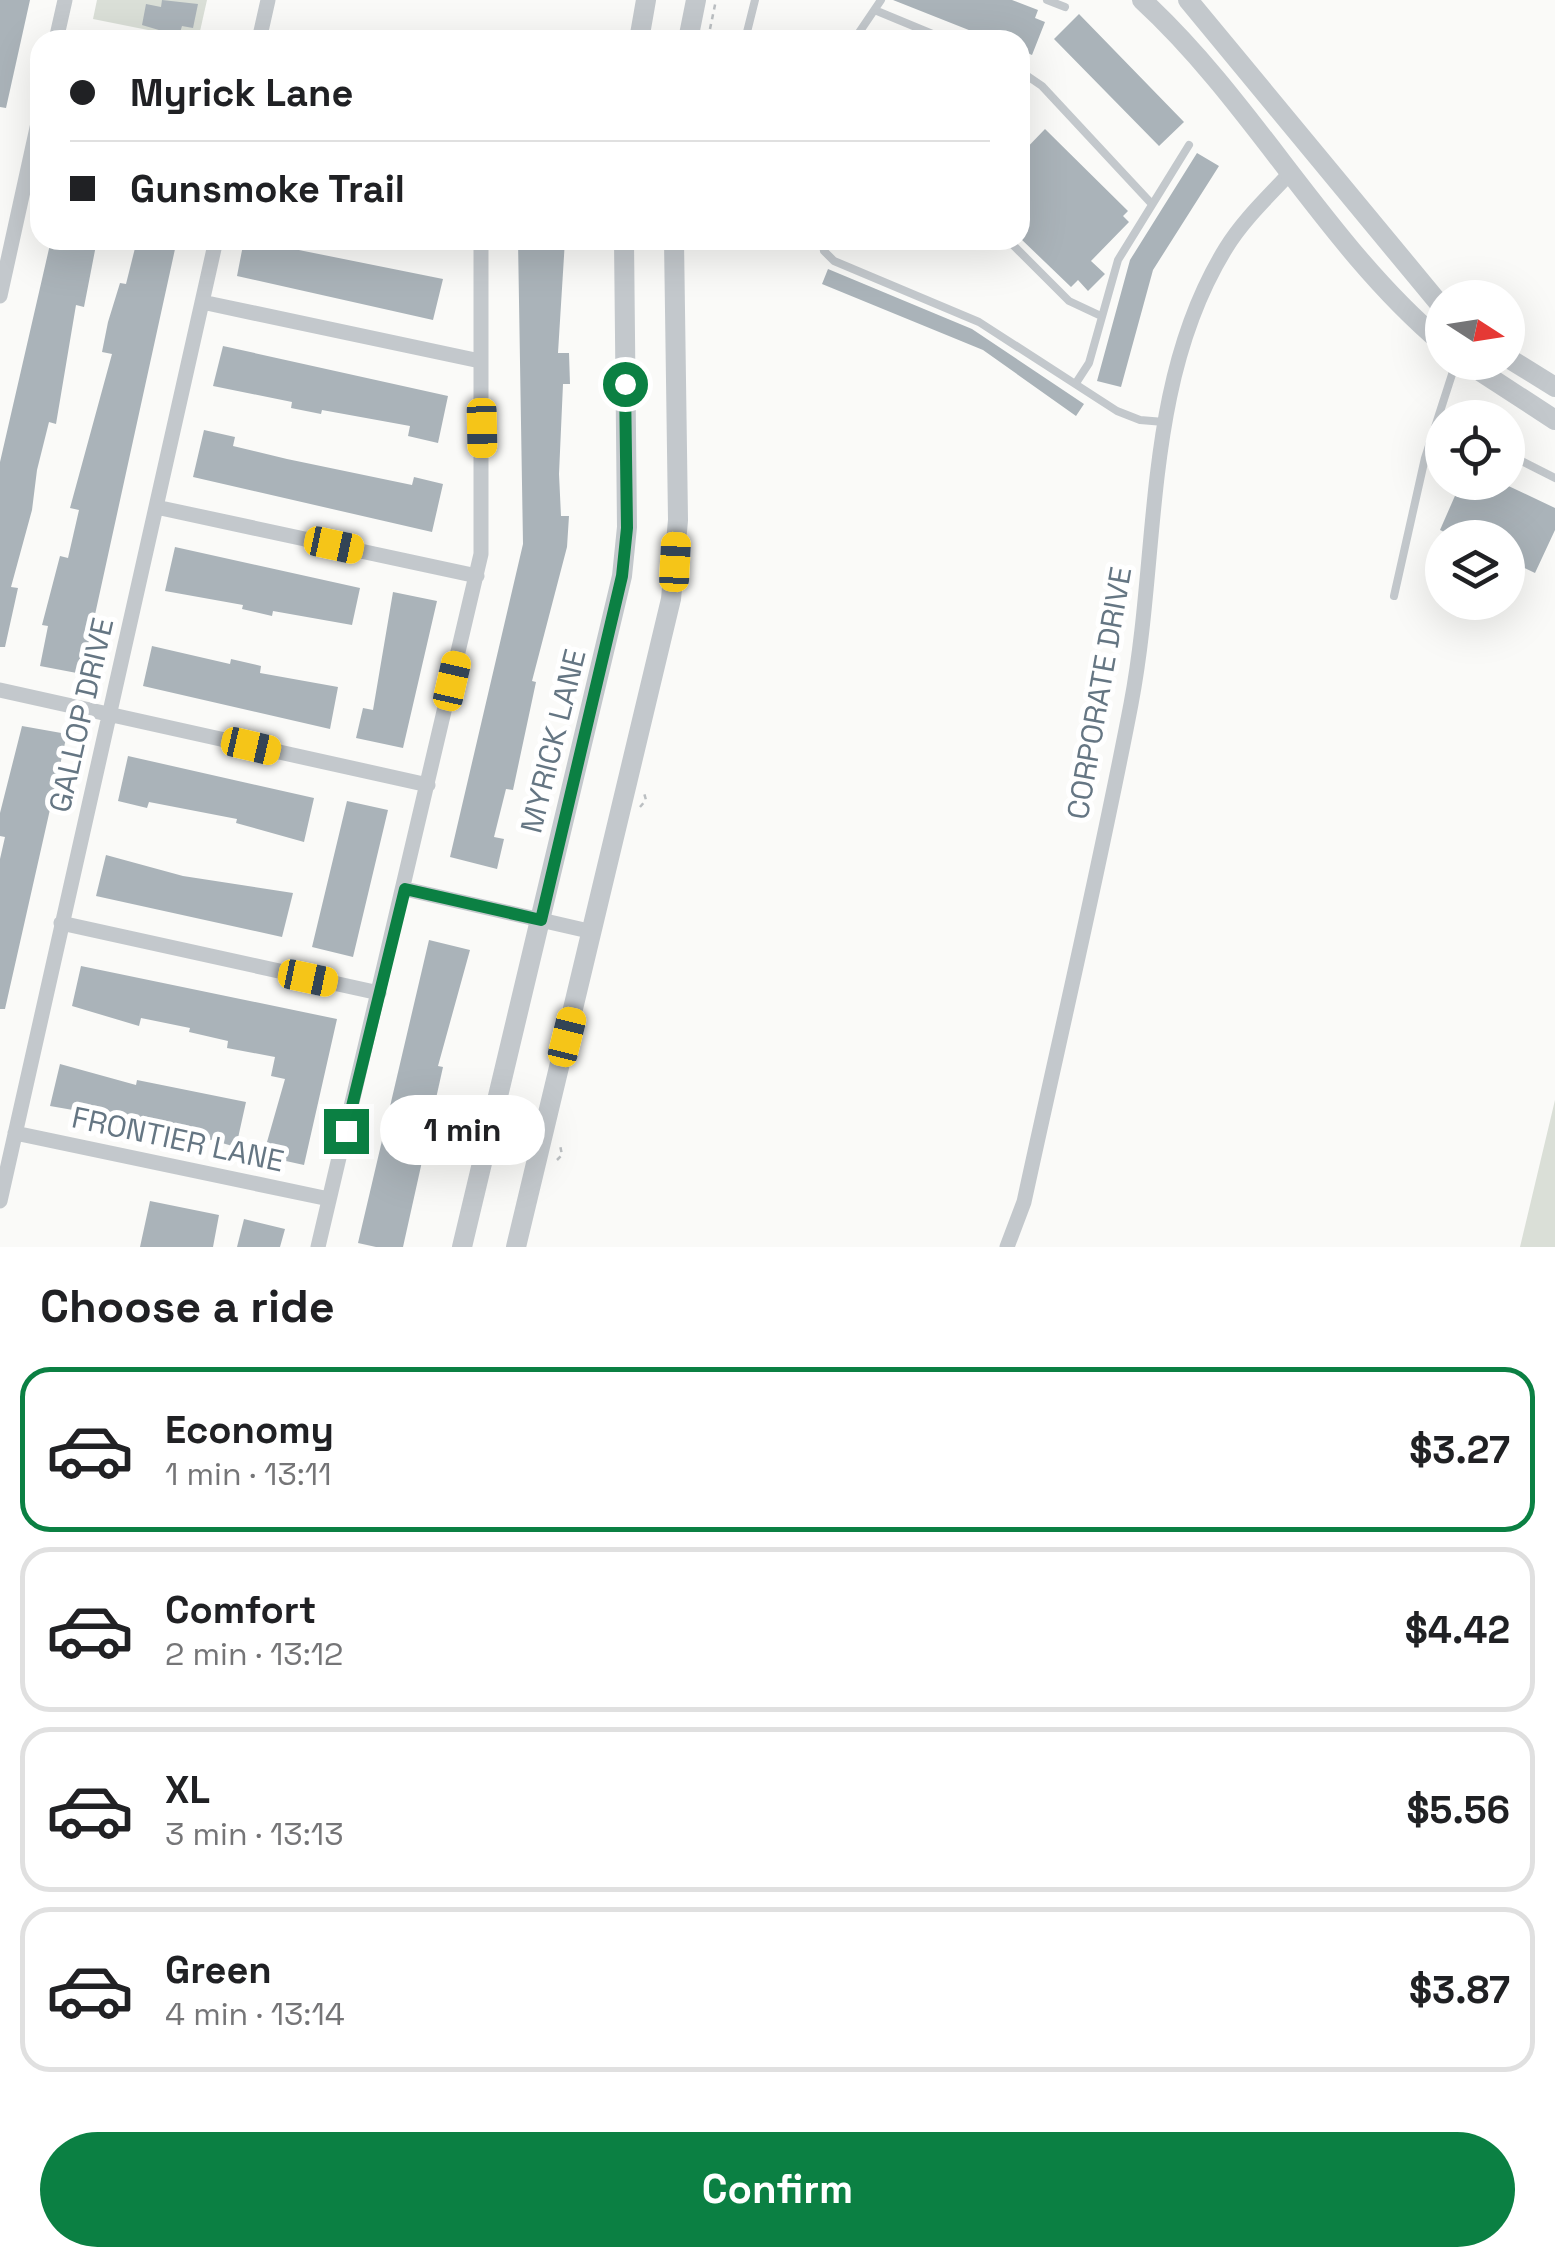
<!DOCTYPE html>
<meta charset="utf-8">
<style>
body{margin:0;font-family:"Space Grotesk",sans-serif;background:#f2f2f2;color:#202124;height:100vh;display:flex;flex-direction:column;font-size:38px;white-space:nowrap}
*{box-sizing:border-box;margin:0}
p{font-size:32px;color:#757577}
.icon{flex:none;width:55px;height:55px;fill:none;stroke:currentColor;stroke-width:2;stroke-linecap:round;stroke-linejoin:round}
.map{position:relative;height:1247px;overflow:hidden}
.side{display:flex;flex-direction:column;background:#fff;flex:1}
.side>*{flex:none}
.guide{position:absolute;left:30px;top:30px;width:1000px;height:220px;border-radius:30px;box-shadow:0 10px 40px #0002;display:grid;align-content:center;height:220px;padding:0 40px;background:#fff}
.needle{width:65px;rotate:102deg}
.buttons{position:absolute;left:1425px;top:280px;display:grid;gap:20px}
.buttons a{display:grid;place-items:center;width:100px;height:100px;border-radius:50%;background:#fff;box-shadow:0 10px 40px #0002;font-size:50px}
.end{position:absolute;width:45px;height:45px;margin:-22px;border:12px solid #0b8043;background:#fff;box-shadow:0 0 0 5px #fff}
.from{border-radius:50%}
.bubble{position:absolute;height:70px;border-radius:35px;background:#fff;box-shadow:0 10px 40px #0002;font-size:32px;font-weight:700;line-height:70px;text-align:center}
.car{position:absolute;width:30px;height:60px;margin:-30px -15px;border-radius:12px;box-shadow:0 0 8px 2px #0007;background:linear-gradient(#f5c518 24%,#345 0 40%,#f5c518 0 76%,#345 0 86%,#f5c518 0)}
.guide b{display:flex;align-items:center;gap:35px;height:95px;font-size:38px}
.guide b+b{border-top:2px solid #e0e0e0}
.guide i{width:25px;height:25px;background:#202124}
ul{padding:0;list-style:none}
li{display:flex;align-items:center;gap:30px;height:165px;margin:0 20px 15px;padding:0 20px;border:5px solid #e0e0e0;border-radius:30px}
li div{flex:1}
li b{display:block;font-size:38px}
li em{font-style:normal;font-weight:700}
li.on{border-color:#0b8043}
li>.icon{width:90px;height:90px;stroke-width:1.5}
h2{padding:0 40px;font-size:45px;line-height:120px}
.action{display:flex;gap:20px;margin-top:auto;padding:20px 40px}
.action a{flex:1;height:115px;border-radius:60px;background:#0b8043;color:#fff;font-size:40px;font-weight:700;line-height:115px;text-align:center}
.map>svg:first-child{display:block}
</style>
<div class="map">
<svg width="1555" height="1247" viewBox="0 0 1555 1247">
<rect width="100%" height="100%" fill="#fafaf8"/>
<path fill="#dadfd7" d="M97 0H207L198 40 93 19Z
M1555 1100V1247H1520Z"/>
<path fill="#aab3b9" d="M0 0H30L6 108 0 107Z
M162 0 198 4 193 28 182 26 179 36 142 25 146 4 161 7Z
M893 0H1012L1038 10 1035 18 1045 22 1032 55 1020 50V40H994Z
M1079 14 1184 122 1159 146 1054 39Z
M1045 129 1128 211 1123 216 1129 222 1091 261 1105 274 1088 291 1078 280 1071 287 1020 238V155Z
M1197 153 1219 166 1153 270 1121 387 1097 381 1130 260Z
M51 240H97L84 307 76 305 56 424 49 422 37 470 32 510 11 587 18 588 5 647H0V462Z
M137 240H177L82 674 40 666 48 626 42 625 60 556 68 558 79 510 70 508 112 354 102 352 108 322 120 283 126 284Z
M244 240H275L274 245 443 279 433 320 237 276Z
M518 240H565L558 353H569L570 384H563L559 474 561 516H569L567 547 532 681 536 682 513 790 506 789 494 837 504 839 497 869 450 857 523 544Z
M828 269 972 329 1084 404 1076 416 983 350 822 284Z
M223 346 448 396 438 443 408 436 410 426 322 410 321 414 291 408 292 402 213 386Z
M204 430 235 437 233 446 287 459 412 485 414 477 443 484 432 532 193 477Z
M1461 482H1500L1555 508V530L1535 573 1508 560V538H1457L1440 530Z
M175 547 360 588 352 625 273 611 272 616 242 609 243 605 165 591Z
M393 592 437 601 403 748 356 738 363 708 373 710Z
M152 646 230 664 231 659 261 666 260 673 338 687 330 729 143 686Z
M22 726 67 734 5 1009H0V859L5 837 0 836V813Z
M128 756 314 798 304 842 236 823 237 819 149 802 147 808 118 801Z
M347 801 388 810 353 957 312 947Z
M106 855 183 876 293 893 282 937 96 896Z
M429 940 470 950 438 1066 443 1067 403 1247H376L358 1243Z
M81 966 337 1019 304 1165 263 1156 285 1079 271 1076 275 1057 227 1048 228 1041 189 1032 190 1028 141 1018 139 1026 72 1006Z
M60 1064 136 1085 137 1080 246 1102 236 1147 159 1125 50 1106Z
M150 1201 219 1215 213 1247H140Z
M244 1219 285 1229 280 1247H237Z"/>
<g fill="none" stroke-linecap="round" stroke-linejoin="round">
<path stroke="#bbbfc2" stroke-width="2.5" stroke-dasharray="5 5" stroke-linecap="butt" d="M710 29 716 0
M640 807 646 800 644 793
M557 1160 562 1155 560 1145"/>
<path stroke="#c3c8cc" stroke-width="8" d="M1047 0 1065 7
M877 11 947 40
M745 40 755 0
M854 40 881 0
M1020 71 1042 86 1150 202
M822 240 824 251 834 261 979 322 1117 411 1140 420 1164 422
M1008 240 1069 301 1101 316
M1076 383 1089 363 1118 260 1189 145
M1508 454 1555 478
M1394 596 1425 458 1456 362"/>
<path stroke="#c3c8cc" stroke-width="15" d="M56 40 65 0
M259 40 268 0
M0 296 40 114
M202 302 480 361
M156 507 477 576
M0 690 428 785
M405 889 593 932
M61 923 379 993
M15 1133 329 1199
M0 1201 216 240
M318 1247 481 554V240
M1007 1247 1024 1202C1060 1036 1099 871 1131 704 1160 552 1142 384 1226 248 1243 220 1268 197 1290 173"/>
<path stroke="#c3c8cc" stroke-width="20" d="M1142 0C1254 103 1326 245 1442 343
M1188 0 1442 307
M639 40 646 0
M688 40 696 0
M1508 358 1555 387
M1466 362 1555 420
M462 1247 622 576 627 527 624 240
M516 1247 671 599 678 520 674 240"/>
</g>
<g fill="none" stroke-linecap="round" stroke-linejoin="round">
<path stroke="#0b8043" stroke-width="12" d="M346 1131 405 889 541 920 622 576 627 528 625 384"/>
</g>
<g text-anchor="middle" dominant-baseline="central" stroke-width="10" stroke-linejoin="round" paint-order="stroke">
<g font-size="30" fill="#657683" stroke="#fff">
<text transform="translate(1099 693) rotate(-80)">CORPORATE DRIVE</text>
<text transform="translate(81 715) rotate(-77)">GALLOP DRIVE</text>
<text transform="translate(553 741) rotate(-76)">MYRICK LANE</text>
<text transform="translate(178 1139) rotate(12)">FRONTIER LANE</text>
</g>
</g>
</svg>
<div class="buttons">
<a><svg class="needle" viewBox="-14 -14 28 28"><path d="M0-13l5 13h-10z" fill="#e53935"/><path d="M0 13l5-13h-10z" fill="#757577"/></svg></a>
<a><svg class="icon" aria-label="locate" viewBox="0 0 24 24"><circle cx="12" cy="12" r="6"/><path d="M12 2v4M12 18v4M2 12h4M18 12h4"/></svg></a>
<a><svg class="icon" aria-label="layers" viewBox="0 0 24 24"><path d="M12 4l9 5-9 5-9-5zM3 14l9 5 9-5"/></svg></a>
</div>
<i class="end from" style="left:625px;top:384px"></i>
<i class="end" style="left:346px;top:1131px"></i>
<div class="bubble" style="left:380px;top:1095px;width:165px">1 min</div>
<i class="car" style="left:482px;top:428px;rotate:179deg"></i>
<i class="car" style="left:334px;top:545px;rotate:102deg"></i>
<i class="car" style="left:675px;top:562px;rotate:3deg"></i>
<i class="car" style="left:452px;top:681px;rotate:13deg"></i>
<i class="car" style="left:251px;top:746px;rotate:103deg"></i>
<i class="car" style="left:308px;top:978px;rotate:102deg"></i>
<i class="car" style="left:567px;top:1037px;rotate:14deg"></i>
<div class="guide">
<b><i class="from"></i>Myrick Lane</b>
<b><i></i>Gunsmoke Trail</b>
</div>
</div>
<section class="side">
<h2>Choose a ride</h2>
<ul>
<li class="on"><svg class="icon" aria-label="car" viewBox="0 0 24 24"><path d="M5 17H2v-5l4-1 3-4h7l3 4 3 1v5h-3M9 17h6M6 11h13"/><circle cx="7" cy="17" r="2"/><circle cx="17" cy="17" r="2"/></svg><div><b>Economy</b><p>1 min · 13:11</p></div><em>$3.27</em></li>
<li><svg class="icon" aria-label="car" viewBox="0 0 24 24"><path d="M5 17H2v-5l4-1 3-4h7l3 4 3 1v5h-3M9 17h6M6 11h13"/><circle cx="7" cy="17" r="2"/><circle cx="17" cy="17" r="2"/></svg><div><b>Comfort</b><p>2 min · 13:12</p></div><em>$4.42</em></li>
<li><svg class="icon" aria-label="car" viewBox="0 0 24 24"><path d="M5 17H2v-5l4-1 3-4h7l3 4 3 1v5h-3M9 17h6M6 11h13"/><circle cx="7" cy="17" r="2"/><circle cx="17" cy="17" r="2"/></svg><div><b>XL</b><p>3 min · 13:13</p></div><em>$5.56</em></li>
<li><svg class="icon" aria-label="car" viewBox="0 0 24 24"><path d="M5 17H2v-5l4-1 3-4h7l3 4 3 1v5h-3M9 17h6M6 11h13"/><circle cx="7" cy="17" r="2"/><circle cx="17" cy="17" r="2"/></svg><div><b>Green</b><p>4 min · 13:14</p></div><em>$3.87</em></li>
</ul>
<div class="action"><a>Confirm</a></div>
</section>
